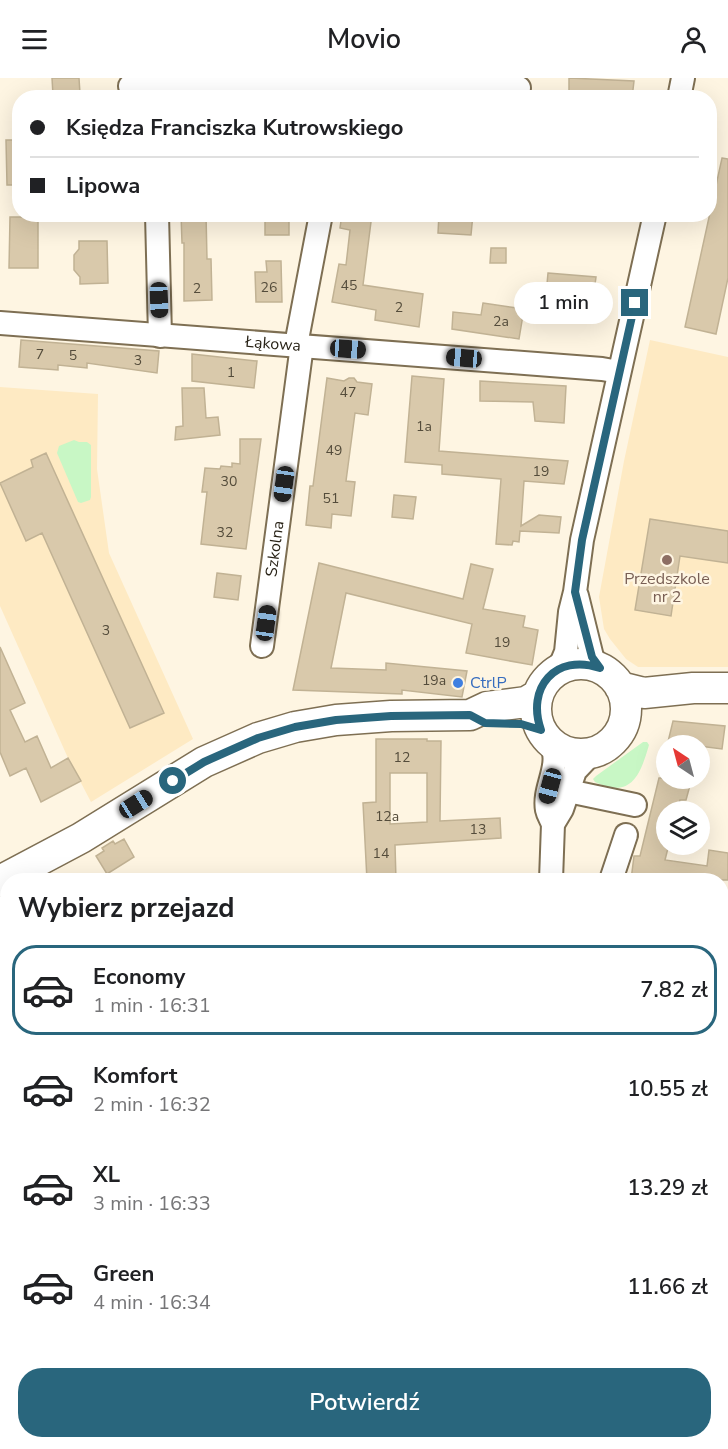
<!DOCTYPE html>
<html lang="pl">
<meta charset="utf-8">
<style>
body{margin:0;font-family:"Nunito Sans",sans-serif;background:#f6f6f6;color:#202124;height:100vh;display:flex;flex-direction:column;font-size:22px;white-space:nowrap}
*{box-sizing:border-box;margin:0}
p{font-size:20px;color:#757577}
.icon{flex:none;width:33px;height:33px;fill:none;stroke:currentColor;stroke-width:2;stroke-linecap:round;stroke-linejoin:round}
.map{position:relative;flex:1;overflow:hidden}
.drawer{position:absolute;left:0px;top:795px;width:729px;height:576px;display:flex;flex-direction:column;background:#fff;border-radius:24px 24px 0 0;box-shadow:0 6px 24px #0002}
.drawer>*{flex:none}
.top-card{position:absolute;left:12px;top:12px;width:705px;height:132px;border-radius:24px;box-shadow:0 6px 24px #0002;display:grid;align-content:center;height:132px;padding:0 18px;background:#fff}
.needle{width:39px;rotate:324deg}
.controls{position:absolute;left:656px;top:657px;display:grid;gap:12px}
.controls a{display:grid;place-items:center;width:54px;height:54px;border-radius:50%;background:#fff;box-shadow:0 6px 24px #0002;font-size:30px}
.end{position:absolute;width:27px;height:27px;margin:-14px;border:8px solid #29667d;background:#fff;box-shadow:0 0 0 3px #fff}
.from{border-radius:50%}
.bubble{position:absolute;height:42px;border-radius:21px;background:#fff;box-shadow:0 6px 24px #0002;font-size:20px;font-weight:600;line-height:42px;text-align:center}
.car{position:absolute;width:18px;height:36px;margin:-18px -9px;border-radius:8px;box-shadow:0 0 4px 2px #0007;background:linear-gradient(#222 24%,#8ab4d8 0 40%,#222 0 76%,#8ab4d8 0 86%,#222 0)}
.top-card b{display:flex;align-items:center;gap:21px;height:57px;font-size:22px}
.top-card b+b{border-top:2px solid #e0e0e0}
.top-card i{width:15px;height:15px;background:#202124}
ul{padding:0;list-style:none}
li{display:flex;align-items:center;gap:18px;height:90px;margin:0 12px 9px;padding:0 6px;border:3px solid transparent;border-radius:24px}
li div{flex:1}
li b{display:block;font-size:22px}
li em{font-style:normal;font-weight:600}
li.selected{border-color:#29667d}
li>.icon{width:54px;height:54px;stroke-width:1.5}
h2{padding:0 18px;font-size:27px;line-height:72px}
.action{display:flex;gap:12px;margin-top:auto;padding:12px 18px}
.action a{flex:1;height:69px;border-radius:24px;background:#29667d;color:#fff;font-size:24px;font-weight:600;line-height:69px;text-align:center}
header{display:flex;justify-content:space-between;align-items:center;height:78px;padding:0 18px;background:#fff;font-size:27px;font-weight:600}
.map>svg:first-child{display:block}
</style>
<header><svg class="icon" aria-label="menu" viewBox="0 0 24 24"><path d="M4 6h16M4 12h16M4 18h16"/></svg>Movio<svg class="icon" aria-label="person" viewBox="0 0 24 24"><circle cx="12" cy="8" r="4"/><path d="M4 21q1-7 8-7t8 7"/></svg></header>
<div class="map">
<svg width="728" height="1371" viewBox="0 0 728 1371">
<rect width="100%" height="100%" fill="#fef5e2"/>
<path fill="#feeac3" d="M650 262 728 279V589H638L626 581 610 561 604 551 599 519 624 383Z
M0 309 98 316 97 391 109 475 193 661 91 724 68 680 0 528Z
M130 1364H253L199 1371H131Z"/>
<path fill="#c8f7c5" d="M74 362 79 364H87L91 367V419L90 422 81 425 78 424 57 375 59 368Z
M643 664H647L649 667C640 698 631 721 595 704L593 701 596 698Z"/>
<path fill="#d9c9ab" stroke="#c1b294" stroke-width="1.5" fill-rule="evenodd" d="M52 0H79L80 16 53 17Z
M569 0 634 3 632 20H569Z
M6 62H20V107H7Z
M722 80 728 81V200L716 256 685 249Z
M181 136H206L207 181H211L212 222 184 223V165H182Z
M265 136H289V157H265Z
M342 136H372L363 207 423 216 419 249 375 242 376 232 332 224 339 186 346 187 350 152 340 150Z
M439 136H473L471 157 438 155Z
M10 139H38V190H9Z
M79 163H107L108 205 80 206V199L74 192V177L79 171Z
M491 170H506V185H490Z
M266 183H281L282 224H256L255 194H267Z
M548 195 596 199 593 222 546 217Z
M483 225 524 231 519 261 452 251 453 234 481 237Z
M21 262 159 273 157 295 87 285V290L58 287V292L19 289Z
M192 276 257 283 254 310 192 303Z
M412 298 444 301 439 373 568 383 564 406 524 403 521 448 539 437 561 439 559 455 520 453 519 464 513 463 512 467 496 466 501 401 442 396V387L405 384Z
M327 300 344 303 349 300H354L357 304 372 306 368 337 355 335 346 403 355 404 351 438 332 436 331 450 306 447 310 408H313Z
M480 303 566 308 564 345 535 343 533 324 480 323Z
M182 310H204L206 340 218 339 220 357 175 362 176 349 183 348Z
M240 361H261L246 471 201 466 207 414H202L205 390 220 391 221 388 232 389V385L240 386Z
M46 375 164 635 130 650 42 455 26 463 0 405 33 389 31 382Z
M394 417 416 419 413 441 392 439Z
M650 441 728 453V485L680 478 671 538 635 532Z
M319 485 463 521 471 486 493 491 483 531 525 538 523 549 538 552 532 587 466 575 472 546 346 515 331 590 386 592V585L467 593 462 619 402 612V616L293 612Z
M217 495 241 498 238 522 214 519Z
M0 569 25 625 10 632 25 664 37 658 51 690 68 680 81 703 41 724 26 690 10 698 0 674Z
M673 643 725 648 722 671 699 668H667Z
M376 661H427V663H441L440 743 500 740 501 760 395 767 396 802H367L363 725 376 724ZM390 695H427V744L390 746Z
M659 700H692L686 722H680L677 734H666V766H669L665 782 707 788 709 772 728 775V802H631L634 778H640Z
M124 761 134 779 107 796 96 778 104 773 102 770 113 763 115 766Z"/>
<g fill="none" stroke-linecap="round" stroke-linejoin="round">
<g stroke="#7e6f53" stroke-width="26">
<g id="minor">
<path d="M130 8 519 10"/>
<path d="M679 20 683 0"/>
<path d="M157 136 160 258"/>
<path id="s1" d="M0 245 602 291 619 294"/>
<path d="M296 267 321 136"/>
<path d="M577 518 592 579 600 590"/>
<path id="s2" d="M262 568 302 267"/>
<path d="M559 591 566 574 570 534 575 514 582 462 655 136"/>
<path d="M552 666C561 690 543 710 547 732 548 737 551 741 553 746"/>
<path d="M573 714 635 727"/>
<path d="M551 802 553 746 562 731 575 693 593 674"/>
<path d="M611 802 626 757"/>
<path d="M0 884 8 915"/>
<path d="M722 1194H728"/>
<path d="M0 1344 8 1342"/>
<path d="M100 1364 102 1371"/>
<path d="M562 1371V1364"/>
</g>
</g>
<g stroke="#7e6f53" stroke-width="33">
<path id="major" d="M536 631a45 45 0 1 1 90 0a45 45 0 1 1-90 0Z
M620 609 644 615 693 610H728
M0 803 81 760 204 684 258 660 295 649 336 642 391 638 470 637 487 629 526 624 538 617"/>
</g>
<use href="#minor" stroke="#fff" stroke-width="22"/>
<use href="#major" stroke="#fff" stroke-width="30"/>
</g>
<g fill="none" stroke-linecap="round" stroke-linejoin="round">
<path stroke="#29667d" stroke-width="8" d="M173 703 204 684 258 660 295 649 336 642 391 638 470 637 485 645 521 646 541 652C526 610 555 575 600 590L592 579 575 514 582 462 635 225"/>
</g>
<circle fill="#8d6e63" stroke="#fef5e2" stroke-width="2" cx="667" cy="482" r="6"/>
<circle fill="#3f7fe0" stroke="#fef5e2" stroke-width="2" cx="458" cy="605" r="6"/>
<g text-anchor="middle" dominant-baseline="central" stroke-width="5" stroke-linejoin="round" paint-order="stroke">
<g font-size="14" fill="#544c3b">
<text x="349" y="207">45</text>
<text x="269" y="209">26</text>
<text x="197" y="210">2</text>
<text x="399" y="229">2</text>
<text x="501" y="243">2a</text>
<text x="40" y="276">7</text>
<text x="73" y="277">5</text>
<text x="138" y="282">3</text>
<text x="231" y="294">1</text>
<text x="348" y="314">47</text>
<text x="424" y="348">1a</text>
<text x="334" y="372">49</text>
<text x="541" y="393">19</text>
<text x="229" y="403">30</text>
<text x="331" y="420">51</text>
<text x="225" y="454">32</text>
<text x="106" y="552">3</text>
<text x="502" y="564">19</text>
<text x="434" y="602">19a</text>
<text x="402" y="679">12</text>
<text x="387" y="738">12a</text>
<text x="478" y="751">13</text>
<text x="381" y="775">14</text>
</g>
<g font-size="16" fill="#282216" stroke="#fef5e2">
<text stroke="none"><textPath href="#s1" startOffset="274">Łąkowa</textPath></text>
<text stroke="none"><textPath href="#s2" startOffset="98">Szkolna</textPath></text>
</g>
<g font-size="16" fill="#785e54" stroke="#fef5e2">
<text x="667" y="501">Przedszkole<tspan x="667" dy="18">nr 2</tspan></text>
</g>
<g font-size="16" fill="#366cbe" stroke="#fef5e2" text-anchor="start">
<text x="470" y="605">CtrlP</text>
</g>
</g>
</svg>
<div class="controls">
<a><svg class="needle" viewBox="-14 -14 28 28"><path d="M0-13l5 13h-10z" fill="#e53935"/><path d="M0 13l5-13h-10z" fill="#757577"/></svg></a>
<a><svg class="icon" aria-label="layers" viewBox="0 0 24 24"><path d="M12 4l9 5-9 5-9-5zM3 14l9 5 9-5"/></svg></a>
</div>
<i class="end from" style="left:173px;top:703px"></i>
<i class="end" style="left:635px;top:225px"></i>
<div class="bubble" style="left:514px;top:204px;width:99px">1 min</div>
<i class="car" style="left:159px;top:222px;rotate:178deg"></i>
<i class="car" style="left:348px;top:271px;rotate:94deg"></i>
<i class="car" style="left:464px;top:280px;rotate:275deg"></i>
<i class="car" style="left:284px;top:406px;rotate:188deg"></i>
<i class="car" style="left:266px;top:545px;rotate:8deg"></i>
<i class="car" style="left:550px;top:708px;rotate:195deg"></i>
<i class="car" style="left:136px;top:726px;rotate:58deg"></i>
<div class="top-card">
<b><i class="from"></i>Księdza Franciszka Kutrowskiego</b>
<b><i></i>Lipowa</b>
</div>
<section class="drawer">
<h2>Wybierz przejazd</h2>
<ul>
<li class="selected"><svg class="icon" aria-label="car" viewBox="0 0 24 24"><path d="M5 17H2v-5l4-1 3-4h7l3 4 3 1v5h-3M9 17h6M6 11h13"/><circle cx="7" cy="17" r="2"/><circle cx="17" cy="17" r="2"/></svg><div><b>Economy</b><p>1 min · 16:31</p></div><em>7.82 zł</em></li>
<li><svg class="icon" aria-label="car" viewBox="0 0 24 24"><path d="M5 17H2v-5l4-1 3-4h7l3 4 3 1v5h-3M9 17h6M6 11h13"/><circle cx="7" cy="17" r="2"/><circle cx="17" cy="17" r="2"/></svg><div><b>Komfort</b><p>2 min · 16:32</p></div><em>10.55 zł</em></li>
<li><svg class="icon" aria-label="car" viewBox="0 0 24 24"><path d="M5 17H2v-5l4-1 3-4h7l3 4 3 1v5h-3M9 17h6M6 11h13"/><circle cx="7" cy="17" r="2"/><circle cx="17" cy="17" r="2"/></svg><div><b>XL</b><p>3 min · 16:33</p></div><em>13.29 zł</em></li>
<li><svg class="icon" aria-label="car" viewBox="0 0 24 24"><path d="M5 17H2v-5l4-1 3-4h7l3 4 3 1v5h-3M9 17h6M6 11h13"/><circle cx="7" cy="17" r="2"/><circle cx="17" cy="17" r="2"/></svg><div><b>Green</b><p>4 min · 16:34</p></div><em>11.66 zł</em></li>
</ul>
<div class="action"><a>Potwierdź</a></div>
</section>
</div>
